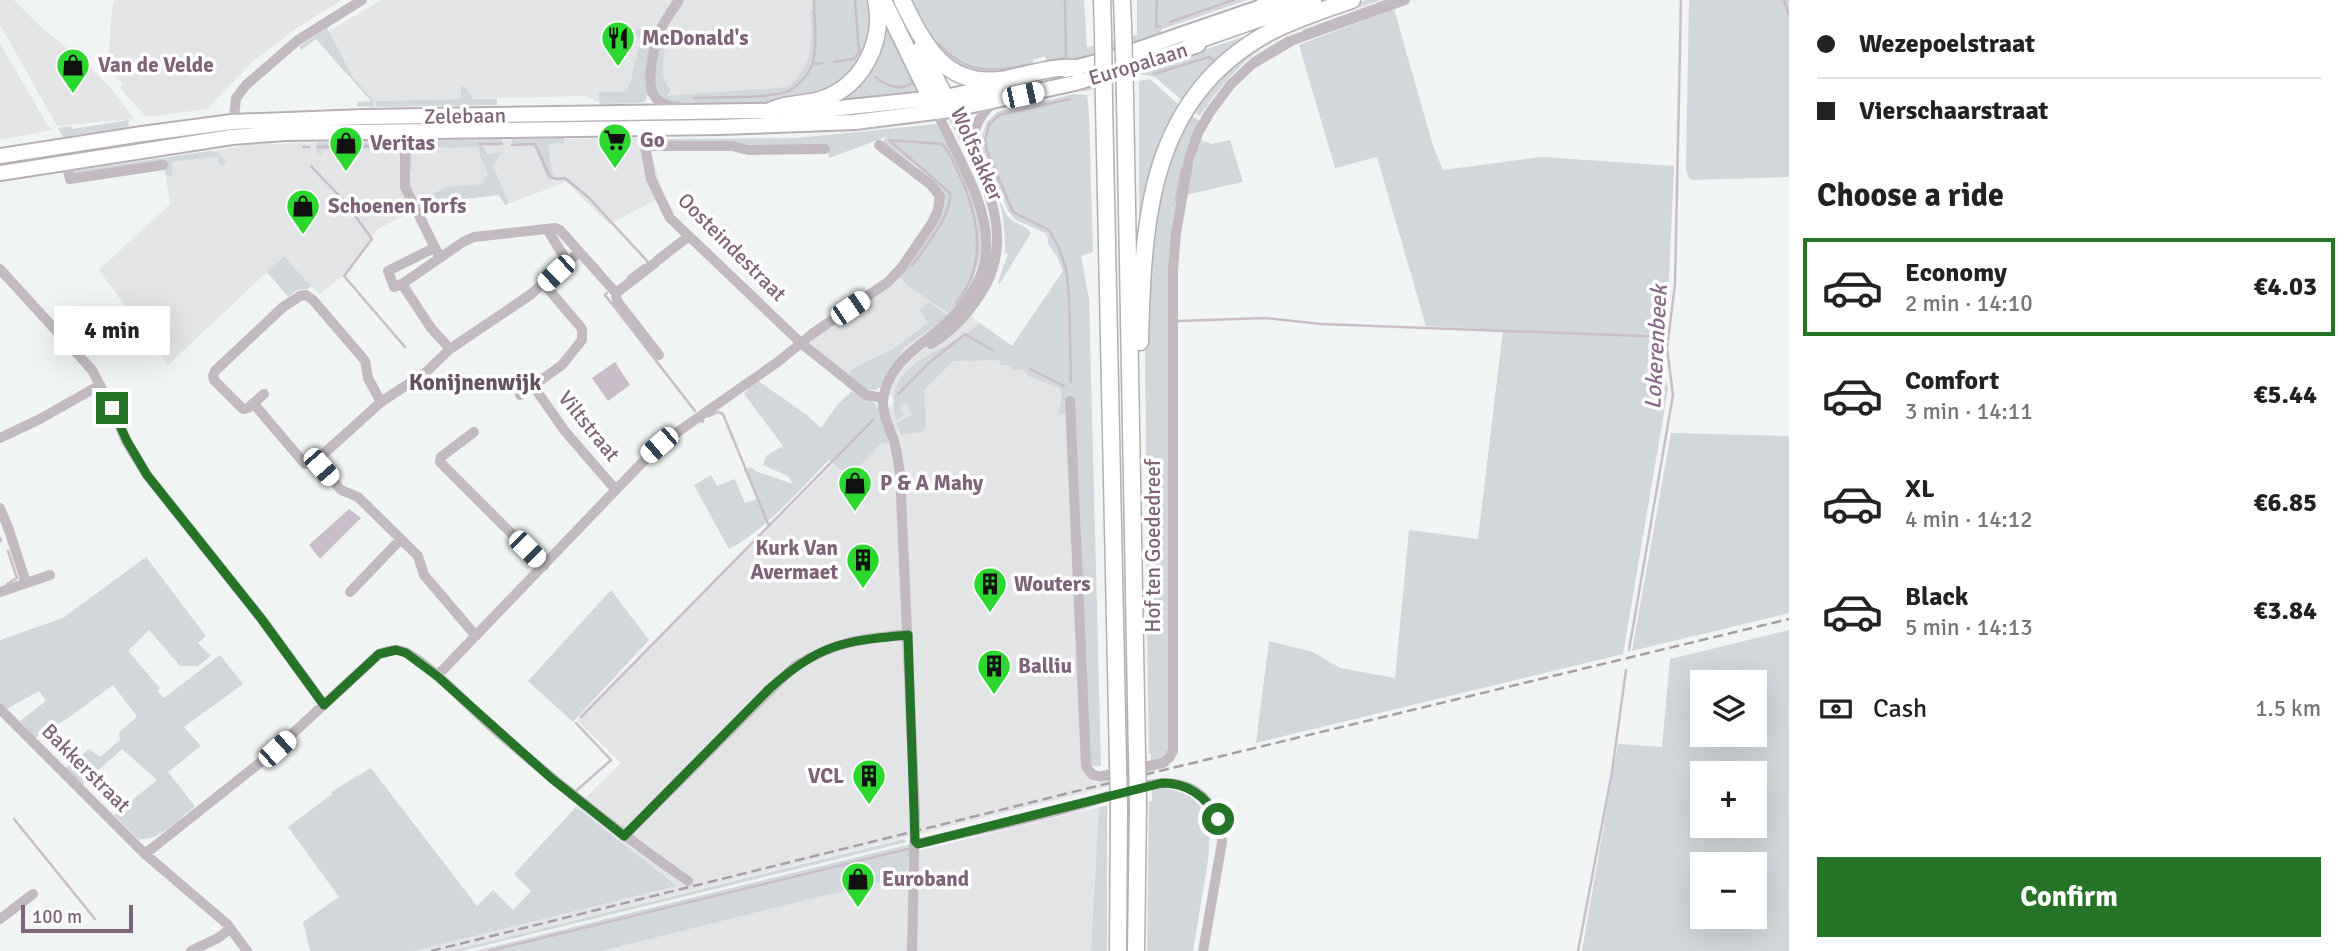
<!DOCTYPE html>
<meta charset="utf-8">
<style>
body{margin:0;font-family:Signika,sans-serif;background:#f6f6f6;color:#222;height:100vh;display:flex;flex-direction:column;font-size:26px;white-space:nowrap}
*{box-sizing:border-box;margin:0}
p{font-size:23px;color:#767676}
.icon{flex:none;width:38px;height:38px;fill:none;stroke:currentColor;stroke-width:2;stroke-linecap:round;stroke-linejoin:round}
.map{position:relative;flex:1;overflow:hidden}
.panel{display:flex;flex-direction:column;background:#fff;width:560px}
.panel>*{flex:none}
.guide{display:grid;align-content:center;height:154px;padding:0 28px;background:#fff}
.fabs{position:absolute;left:1690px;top:670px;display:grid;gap:14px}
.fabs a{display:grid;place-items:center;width:77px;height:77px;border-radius:0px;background:#fff;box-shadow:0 7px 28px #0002;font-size:35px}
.scale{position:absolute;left:21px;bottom:18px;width:112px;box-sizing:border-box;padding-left:7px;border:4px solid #7f6479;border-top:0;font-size:19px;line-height:24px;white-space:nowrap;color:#7f6479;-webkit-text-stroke:5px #fff;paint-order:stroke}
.end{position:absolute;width:32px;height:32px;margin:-16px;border:9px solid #267428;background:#fff;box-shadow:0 0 0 4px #fff}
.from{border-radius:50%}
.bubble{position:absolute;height:49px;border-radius:0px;background:#fff;box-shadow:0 7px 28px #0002;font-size:23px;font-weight:700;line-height:49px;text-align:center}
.car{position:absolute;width:21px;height:42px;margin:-21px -10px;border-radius:9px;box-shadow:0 0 5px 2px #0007;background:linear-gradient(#fff 24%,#345 0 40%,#fff 0 76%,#345 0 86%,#fff 0)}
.guide b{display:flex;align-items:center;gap:24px;height:66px;font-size:26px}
.guide b+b{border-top:2px solid #e0e0e0}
.guide i{width:18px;height:18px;background:#222}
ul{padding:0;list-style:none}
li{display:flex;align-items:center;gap:21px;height:98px;margin:0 14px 10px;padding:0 14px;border:4px solid transparent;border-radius:0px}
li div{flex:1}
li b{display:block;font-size:26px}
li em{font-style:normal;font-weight:700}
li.on{border-color:#267428}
li>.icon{width:63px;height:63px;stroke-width:1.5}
h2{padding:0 28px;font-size:32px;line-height:84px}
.pay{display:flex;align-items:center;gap:18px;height:77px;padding:0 28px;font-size:26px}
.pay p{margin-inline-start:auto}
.button{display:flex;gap:14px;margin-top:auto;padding:14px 28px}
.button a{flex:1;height:80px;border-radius:0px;background:#267428;color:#fff;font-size:28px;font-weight:700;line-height:80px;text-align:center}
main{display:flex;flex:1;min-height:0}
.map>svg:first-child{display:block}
</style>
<main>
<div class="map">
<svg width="1789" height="951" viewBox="0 0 1789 951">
<rect width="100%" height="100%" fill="#f0f4f3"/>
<path fill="#e3e4e5" d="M0 0H14L42 28 89 66 110 87 134 119 57 126 51 130 0 140V43L50 129 57 126 0 25Z
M115 0H342L297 28 252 62 207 109 146 117 120 88 123 84 112 73 113 71 108 67 112 8Z
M381 0H814V53L812 66 791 89 670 97 648 94 645 101 639 103 601 104 586 96 371 101 316 39Z
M639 138 651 151 664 196 609 224 566 182 505 205 496 186 445 194 378 229 344 275 319 295 284 256 168 365 99 270 170 204 163 158 257 144Z
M905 268 1012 346 1071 382 1090 777 1094 783 1151 769V776L450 951H414L677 886 576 807 621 763 578 721 897 400 880 387 875 391 862 387 810 343 813 339Z
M1099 807 1091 951H506L700 904Z"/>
<path fill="#d1d7da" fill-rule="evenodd" d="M814 0H871L872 11 868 45 852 74 826 92 783 102 675 104 665 101 655 89V62L664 32 667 34C667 53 655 75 671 90L667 96 787 87C815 68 812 39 811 10L814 9Z
M909 0H1084L1087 47 1137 35V0H1247L1162 29 1159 36 1085 60 1048 65 1045 56 1033 60 1035 69 1003 76 972 72 949 60 929 40Z
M1366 0H1381C1339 15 1289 27 1253 55 1233 71 1214 94 1200 116L1194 112C1198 101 1208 91 1216 82 1259 37 1309 20 1366 0Z
M1689 0H1789V177L1692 180 1689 178 1686 170Z
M1394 9 1433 146 1443 170 1542 157 1674 166 1669 277 1663 338 1662 364 1668 389 1623 654 1256 743 1269 641 1313 652 1340 668 1395 678 1409 530 1478 539 1503 330 1426 326 1377 157 1335 168 1299 45Z
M883 15 923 92 818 105 845 92Z
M327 28 352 76 374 101V107L357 106V102L371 101 316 39 301 50 300 46Z
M637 28 645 29 653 40 648 94 645 101 639 103 601 104 598 95 600 92H623L629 86 631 80 641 40 636 34Z
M1270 28 1187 95 1183 101 1155 77 1140 74 1087 91H1071L1003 106 992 111 998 105 1180 58Z
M1150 79 1180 106 1139 246V81Z
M461 85 467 89 473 99H497V105L376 107 375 101 461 99Z
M1074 94 1087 95 1089 114 1093 252 1081 256 1089 299 1101 766H1087L1069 414H1058L1062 398 1060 388 1028 376 1023 369 1012 370 1011 365H1000L999 360 953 361 924 390 926 425 923 432 901 434 897 423 912 414 906 403 900 406 904 415 896 420C880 358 948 355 979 323L1012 346 1063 271 1056 255 1048 244V238L1045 233 1016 220 1008 211 984 155 981 138 987 122 997 112Z
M1192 116 1201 122 1173 233 1169 756 1151 764V754H1149C1147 652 1146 549 1146 447 1146 348 1135 198 1192 116Z
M129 120 128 127 63 137 58 128 71 126 72 129Z
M937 124 980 208 983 247 970 290 950 314 908 286 899 276C912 259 953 213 942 191 934 176 898 153 883 142L886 137 829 158 828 146 655 143 653 139 797 138Z
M564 138 565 143 548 144 552 172 555 174 548 180 534 145H512V139Z
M502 139V145H483L487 155 501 152 493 166 509 203 505 205 499 195 449 201 424 213 419 201 447 187 483 184 484 177 489 176 480 156 479 147 415 148 412 151V170L417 172 409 170 410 141Z
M1200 140 1212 144 1230 140 1243 182 1185 195Z
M380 141V149L321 150V156L317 152V142Z
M978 141C980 153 1002 209 1009 218 1016 225 1026 225 1031 233L999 285 998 282 1008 254 1005 253C1005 232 1004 212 996 192 989 174 979 160 978 141Z
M210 151 217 152 226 162 223 166 219 164 218 156 171 162 173 175 166 176 164 164 74 175 73 171Z
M284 256 311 286 308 289 297 290 288 297 267 272Z
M930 302 948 316 901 350 902 352 880 387C868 396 859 384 849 376L852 369 893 349 928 323 919 310Z
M757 380 807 415 821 428 838 404 852 391C859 396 866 397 873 402 881 407 890 436 887 444L882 442 850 477 829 460C798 491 768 528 729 549L694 485 711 475 717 486 735 479 745 503 758 499 744 470 750 467 758 472 793 484 788 476 763 465 766 456 783 446 744 394Z
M1671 433 1789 436V613L1632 651Z
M146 557 206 636 198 643 211 656 198 666H180L149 630 128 651 160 688 157 691 164 698 220 655 243 684 184 727 201 746 168 772 195 806C180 818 159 842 138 839L114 815 157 780 122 749 82 785 65 768 89 749 100 757 120 740 119 732 136 718V715L113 685 68 718 35 738 20 721 46 701 39 691 5 710 0 705V640L63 618Z
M611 590 649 640 573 722 528 681Z
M1789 630V951H1582L1618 744 1662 747 1670 659ZM1703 682H1755V735H1703ZM1703 774H1755V826H1703ZM1703 864H1755V917H1703Z
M371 768 477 906 493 890 513 910 531 891 514 874 576 807 677 886 414 951H310L303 922 339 897 288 827 332 794 331 792Z
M1162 788C1221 795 1211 842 1204 886 1200 908 1197 929 1193 951H1147L1149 802 1152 801V790Z
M1107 806V951H1091L1099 807Z
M904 839 907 842 462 951H450Z
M911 844 907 875 601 951H475Z"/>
<path fill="#cabdca" d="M615 362 630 385 608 401 592 378Z
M349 509 361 518 320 559 309 545Z"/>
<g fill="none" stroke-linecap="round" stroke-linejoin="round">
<path stroke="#cabdca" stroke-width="2.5" d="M1157 0 1156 27 1160 26
M1784 0 1789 15
M1170 22 1233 0
M1304 31 1388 0
M939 44C968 77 995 71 1034 64
M1252 59 1288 37
M1047 61 1066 58 1065 0
M834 62 854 59 859 52 855 0
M812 64 823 63
M1154 74 1209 57 1216 63
M875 77C886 85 900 92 912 83L908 69
M694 98C715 97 774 99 791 90 799 84 809 75 812 65 818 46 814 20 814 0
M1070 99 999 115 989 125 985 140 987 151 1013 212 1049 230 1059 248 1066 269 1069 295 1071 382
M889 140 942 144C950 151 953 163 958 172 978 213 989 264 956 303
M889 140 950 193C953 214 924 248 912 266
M479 144H502
M388 145H399
M414 145H421
M512 145 535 144 550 177 557 179 565 178 589 198 648 262
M303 147H309
M317 147 380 146
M311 166 345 202 372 239 344 276 405 347
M1176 200 1182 169
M628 277 644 265
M607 293 605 295 695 411
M1178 321 1265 318 1321 324 1668 337
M1030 369 1064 386
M898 394 930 362 965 334 992 350
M709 416 718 412 723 414 769 526
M702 422 703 421
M0 538 1 541
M7 584 17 578 8 551
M1629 650 1673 395 1667 348 1675 284 1681 0
M581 717 873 420
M576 723 611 760 576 791
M14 819 95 919
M489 951 908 849
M1578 951 1612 772 1626 670"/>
<g stroke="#b8b0b6" stroke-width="18">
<path id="major" d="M1066 70 1116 57 1282 0
M0 156 142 134 232 122 364 117 821 110 945 97 1002 85
M0 173 232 137 285 133 720 127 855 122 950 110 1075 83 1198 45"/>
</g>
<g stroke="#b5aeb3" stroke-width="19">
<path id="highway" d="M883 0 931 99
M902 0C924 45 946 90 1006 79 1030 74 1052 66 1076 68
M1102 0 1103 32
M1122 0 1123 26
M1262 7 1272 0
M1188 48 1198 40 1313 0
M921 49 945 97
M1125 96 1137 757
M1104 103 1118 762
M768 112C784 103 802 105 820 100 862 87 885 42 876 0
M1140 342C1143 221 1148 99 1268 33 1295 19 1323 10 1352 0
M1118 951 1119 809
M1136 951 1138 805"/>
</g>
<path stroke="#c2bac0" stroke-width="10" d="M679 0C672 11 664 21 659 33 655 42 654 51 652 60 648 87 648 105 680 107
M645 128V146L651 179 670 218 801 343 866 395 883 398
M405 131V187L440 258
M232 137 236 98 246 85 298 40 362 0
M645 146H732L748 150 825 149
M976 153C970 132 979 114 996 101
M66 162 70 179 163 165
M547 229 568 263
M658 260 689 236
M0 269 92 370 112 408 126 441 147 475 264 622 324 705
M402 284 394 287 388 271 434 248
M616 293 655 263
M931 344C953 330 966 316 980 295 1023 231 975 164 948 105
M450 349 431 328 402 284 463 242 474 237 555 228 560 230 616 293 617 301 659 355
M534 387 564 430 615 489
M264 394 248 408 243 409 214 380 213 376 215 371 283 307 300 296 306 295 313 300 361 356 365 361 368 378 381 402
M520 395 562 365 582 340V329L578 324 544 284
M1070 401 1086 766C1090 774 1094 777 1103 776L1163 763 1169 758 1173 751V271L1176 233 1189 159 1198 133 1210 112 1231 84 1251 65 1293 40 1405 0
M253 403 305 464 319 463
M474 432 441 457 440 462 544 566
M0 438 40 419 100 385
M0 508 9 530 26 583
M0 592 50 575
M350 592 401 539
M476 636 424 575 418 556 358 497 341 490 321 467 319 458 381 402 425 373 450 349 530 295 579 252
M437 676 659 445 779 361 812 334 888 282 902 267 932 223 938 210 940 196 930 184 879 145
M0 709 145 854 227 924 247 951
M624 836 795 666C837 641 860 639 908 634
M914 841 921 843C975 830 1030 819 1083 804 1109 797 1149 779 1176 784 1206 789 1220 815 1222 842L1203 951
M145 854 266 758 379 654C388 651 396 648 405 652 432 665 470 708 494 729 557 783 620 834 688 881
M0 919 33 894
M191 951 218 938 230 929
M912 951 915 813 900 473C898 462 897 452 894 441 890 429 882 414 883 400 886 374 905 355 925 341 1030 261 978 201 934 106"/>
<use href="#major" stroke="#fff" stroke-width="14"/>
<use href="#highway" stroke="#fff" stroke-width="16"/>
<path stroke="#a99ea7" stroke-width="2.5" stroke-dasharray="10 5" stroke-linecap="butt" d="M431 951 1085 789 1789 619"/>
<g stroke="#b5aeb3" stroke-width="19" stroke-linecap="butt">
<path id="highway-bridge" d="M1123 26 1125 96
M1103 32 1104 103
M1137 757 1138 805
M1118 762 1119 809"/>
</g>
<use href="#highway-bridge" stroke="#fff" stroke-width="16"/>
</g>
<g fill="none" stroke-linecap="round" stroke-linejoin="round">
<path stroke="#267428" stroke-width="9" d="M112 408 127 441 147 475 260 617 324 705 379 654 396 650 406 653 437 676 551 778 624 836 769 689C819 644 843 641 908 635L915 841 918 844 1162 783C1188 783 1206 796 1218 819"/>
</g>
<defs>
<g id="restaurant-pin" transform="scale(1.75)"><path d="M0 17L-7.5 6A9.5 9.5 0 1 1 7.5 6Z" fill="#2cd830" stroke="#fff"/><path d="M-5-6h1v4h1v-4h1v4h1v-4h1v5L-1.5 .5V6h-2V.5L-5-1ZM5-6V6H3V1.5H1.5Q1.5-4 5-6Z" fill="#111"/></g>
<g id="shop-pin" transform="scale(1.75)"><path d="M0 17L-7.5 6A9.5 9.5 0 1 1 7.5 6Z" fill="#2cd830" stroke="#fff"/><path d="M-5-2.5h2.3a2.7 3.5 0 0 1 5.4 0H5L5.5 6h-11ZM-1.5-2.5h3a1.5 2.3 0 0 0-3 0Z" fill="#111"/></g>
<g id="supermarket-pin" transform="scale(1.75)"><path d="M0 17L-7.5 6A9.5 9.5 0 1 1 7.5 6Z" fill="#2cd830" stroke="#fff"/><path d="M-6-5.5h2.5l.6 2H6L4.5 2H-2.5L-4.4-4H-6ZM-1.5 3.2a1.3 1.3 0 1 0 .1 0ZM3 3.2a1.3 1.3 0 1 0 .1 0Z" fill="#111"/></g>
<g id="building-pin" transform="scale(1.75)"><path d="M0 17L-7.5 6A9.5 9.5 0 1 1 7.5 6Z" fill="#2cd830" stroke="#fff"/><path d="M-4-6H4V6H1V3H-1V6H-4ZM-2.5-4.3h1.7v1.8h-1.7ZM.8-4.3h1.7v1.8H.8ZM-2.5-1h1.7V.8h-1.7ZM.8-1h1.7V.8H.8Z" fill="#111"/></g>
</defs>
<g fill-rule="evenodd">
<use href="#restaurant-pin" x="618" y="38"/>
<use href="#shop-pin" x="73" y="65"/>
<use href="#supermarket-pin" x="615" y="140"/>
<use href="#shop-pin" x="346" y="143"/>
<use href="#shop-pin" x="303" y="206"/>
<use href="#shop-pin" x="855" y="483"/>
<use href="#building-pin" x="863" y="560"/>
<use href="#building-pin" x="990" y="584"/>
<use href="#building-pin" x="994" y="666"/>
<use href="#building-pin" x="869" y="776"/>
<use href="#shop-pin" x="858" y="879"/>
</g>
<g text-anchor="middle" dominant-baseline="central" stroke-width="7" stroke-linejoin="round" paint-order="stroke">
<g font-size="21" font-weight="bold" fill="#7f6479" stroke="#fff" text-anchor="start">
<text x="642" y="38">McDonald's</text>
<text x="98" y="65">Van de Velde</text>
<text x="640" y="140">Go</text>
<text x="370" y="143">Veritas</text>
<text x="328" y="206">Schoenen Torfs</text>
<text x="880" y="483">P &amp; A Mahy</text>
<text x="838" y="548" text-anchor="end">Kurk Van<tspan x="838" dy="24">Avermaet</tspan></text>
<text x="1014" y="584">Wouters</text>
<text x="1018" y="666">Balliu</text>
<text x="844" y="776" text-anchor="end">VCL</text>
<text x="882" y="879">Euroband</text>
</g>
<g font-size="21" fill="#7f6479" stroke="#fff">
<text transform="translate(1138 64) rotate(-17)">Europalaan</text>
<text transform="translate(465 116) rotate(-1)">Zelebaan</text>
<text transform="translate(977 154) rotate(66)">Wolfsakker</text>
<text transform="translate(732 247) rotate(45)">Oosteindestraat</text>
<text transform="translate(589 426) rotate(51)">Viltstraat</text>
<text transform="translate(1153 546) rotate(-90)">Hof ten Goededreef</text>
<text transform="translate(86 768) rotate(45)">Bakkerstraat</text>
</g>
<g font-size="23" font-style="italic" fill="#8a6a89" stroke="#fff">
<text transform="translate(1656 347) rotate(-87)">Lokerenbeek</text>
</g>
<g font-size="23" font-weight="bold" fill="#655260" stroke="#fff">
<text x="475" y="382">Konijnenwijk</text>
</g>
</g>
</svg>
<div class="fabs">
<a><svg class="icon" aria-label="layers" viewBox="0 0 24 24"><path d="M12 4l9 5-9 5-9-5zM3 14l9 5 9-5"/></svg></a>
<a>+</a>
<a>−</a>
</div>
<div class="scale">100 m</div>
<i class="end from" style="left:1218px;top:819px"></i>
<i class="end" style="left:112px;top:408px"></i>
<div class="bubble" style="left:54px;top:306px;width:116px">4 min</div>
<i class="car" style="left:1023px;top:95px;rotate:78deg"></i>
<i class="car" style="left:556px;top:273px;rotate:227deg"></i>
<i class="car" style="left:850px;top:308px;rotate:56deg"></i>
<i class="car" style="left:659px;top:445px;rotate:229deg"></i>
<i class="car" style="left:321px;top:467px;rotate:139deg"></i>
<i class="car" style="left:527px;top:549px;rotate:135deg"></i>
<i class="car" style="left:277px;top:749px;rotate:48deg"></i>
</div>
<section class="panel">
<div class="guide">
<b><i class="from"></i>Wezepoelstraat</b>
<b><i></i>Vierschaarstraat</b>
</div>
<h2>Choose a ride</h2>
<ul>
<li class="on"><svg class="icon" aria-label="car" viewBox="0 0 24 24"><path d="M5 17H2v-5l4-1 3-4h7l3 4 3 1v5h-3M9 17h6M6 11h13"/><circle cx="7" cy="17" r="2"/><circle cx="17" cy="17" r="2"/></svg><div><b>Economy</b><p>2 min · 14:10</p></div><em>€4.03</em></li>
<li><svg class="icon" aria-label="car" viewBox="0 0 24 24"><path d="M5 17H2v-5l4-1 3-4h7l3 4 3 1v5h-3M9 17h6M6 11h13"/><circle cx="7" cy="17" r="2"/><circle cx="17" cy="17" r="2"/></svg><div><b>Comfort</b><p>3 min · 14:11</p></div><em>€5.44</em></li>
<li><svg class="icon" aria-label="car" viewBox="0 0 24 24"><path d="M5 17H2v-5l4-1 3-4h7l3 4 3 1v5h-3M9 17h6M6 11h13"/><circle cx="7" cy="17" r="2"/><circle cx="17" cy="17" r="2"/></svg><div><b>XL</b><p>4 min · 14:12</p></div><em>€6.85</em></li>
<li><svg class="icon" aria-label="car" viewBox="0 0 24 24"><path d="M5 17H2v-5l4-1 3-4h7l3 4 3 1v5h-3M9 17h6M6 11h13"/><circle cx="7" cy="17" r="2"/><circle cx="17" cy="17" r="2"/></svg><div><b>Black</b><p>5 min · 14:13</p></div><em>€3.84</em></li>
</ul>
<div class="pay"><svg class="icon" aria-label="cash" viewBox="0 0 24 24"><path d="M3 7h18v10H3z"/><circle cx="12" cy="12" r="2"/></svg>Cash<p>1.5 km</p></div>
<div class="button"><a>Confirm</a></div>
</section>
</main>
